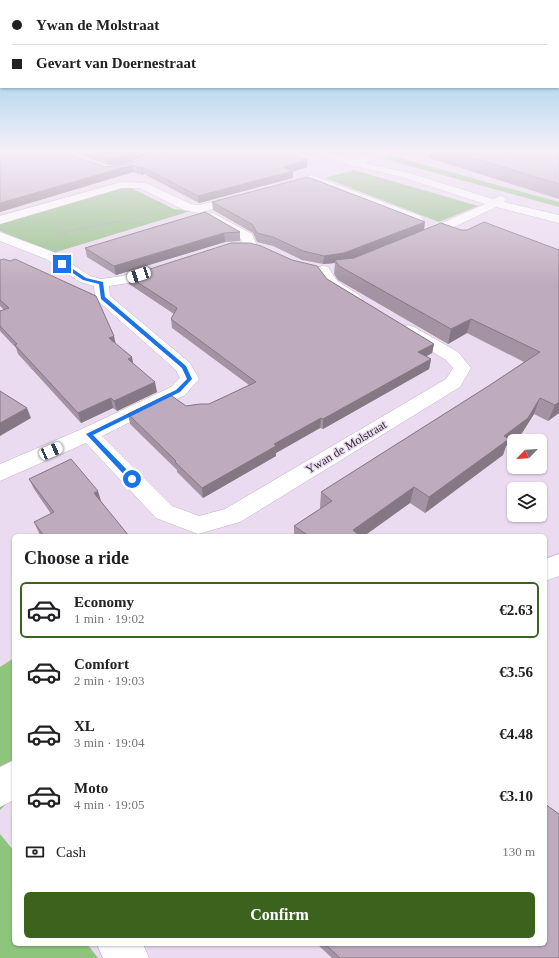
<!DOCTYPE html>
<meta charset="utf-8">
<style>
body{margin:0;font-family:"Times New Roman",serif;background:#f6f6f6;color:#202124;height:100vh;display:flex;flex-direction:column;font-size:15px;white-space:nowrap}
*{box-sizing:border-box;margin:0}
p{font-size:13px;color:#757577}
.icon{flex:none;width:22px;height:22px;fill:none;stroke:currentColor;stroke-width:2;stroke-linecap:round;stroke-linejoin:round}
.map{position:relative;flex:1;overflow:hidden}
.drawer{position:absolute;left:12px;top:534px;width:535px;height:412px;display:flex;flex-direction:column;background:#fff;border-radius:6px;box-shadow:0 1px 3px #0004}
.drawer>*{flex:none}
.hud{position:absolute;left:0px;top:0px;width:559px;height:88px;box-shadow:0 1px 3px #0004;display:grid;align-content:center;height:88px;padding:0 12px;background:#fff}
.needle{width:26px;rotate:246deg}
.buttons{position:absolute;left:507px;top:434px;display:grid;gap:8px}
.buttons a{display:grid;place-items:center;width:40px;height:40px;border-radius:6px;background:#fff;box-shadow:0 1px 3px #0004;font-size:20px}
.end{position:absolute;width:18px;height:18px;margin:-9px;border:5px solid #1a73e8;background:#fff;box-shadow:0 0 0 2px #fff}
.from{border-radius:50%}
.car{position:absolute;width:12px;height:24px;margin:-12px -6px;border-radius:5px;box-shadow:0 0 3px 1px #0007;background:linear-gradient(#fff 24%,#345 0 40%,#fff 0 76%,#345 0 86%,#fff 0)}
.hud b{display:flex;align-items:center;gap:14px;height:38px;font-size:15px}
.hud b+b{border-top:1px solid #e0e0e0}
.hud i{width:10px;height:10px;background:#202124}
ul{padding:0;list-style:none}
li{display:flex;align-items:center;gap:12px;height:56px;margin:0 8px 6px;padding:0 4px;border:2px solid transparent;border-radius:6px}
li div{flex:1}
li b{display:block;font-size:15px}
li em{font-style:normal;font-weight:800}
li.current{border-color:#3b631e}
li>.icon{width:36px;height:36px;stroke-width:1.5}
h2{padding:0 12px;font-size:18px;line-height:48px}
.pay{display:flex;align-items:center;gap:10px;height:44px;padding:0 12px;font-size:15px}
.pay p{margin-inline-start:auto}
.cta{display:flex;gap:8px;margin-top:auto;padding:8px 12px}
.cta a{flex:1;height:46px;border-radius:6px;background:#3b631e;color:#fff;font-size:16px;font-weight:800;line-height:46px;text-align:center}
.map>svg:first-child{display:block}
</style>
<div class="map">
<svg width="559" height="958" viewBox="0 0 559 958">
<rect width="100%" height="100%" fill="#ebdbf0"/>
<path fill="#95bf87" d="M354 170 478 206 439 222 325 178Z
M120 187H129L174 209 191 211 53 253 0 231V224Z"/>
<path fill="#8ec57c" d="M389 155 559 202V207L385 159 384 157Z
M14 658V797L0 810V667Z
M0 834 14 851V944H87L98 958H0Z"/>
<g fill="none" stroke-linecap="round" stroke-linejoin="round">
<g stroke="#c2b2c7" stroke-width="1">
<path id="minor" d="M316 152H332L354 160 376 152H392L365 163 409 173 493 199 500 196 504 197 506 199 504 202 559 215V223L496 207 427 240H417L416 237 417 234 485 204 402 177 350 165 318 154Z
M312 175 421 216 423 219 421 222H413L311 182 284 189 278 186 280 184Z
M121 182 146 183 191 204 199 205 241 195 245 196 247 198 245 200 199 213 184 210 140 188H122L0 224V216Z
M213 213 252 234 257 246 255 249H245L241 239 209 220 207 217 209 214Z
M0 232 56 253 90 276 101 279 122 276 156 266 161 267 163 270 161 273 129 283 109 286 110 296 190 363 199 379 185 395 102 436 172 506 199 516 225 509 446 379 453 368 446 360 402 333 400 330 402 327 408 325 414 327 458 352 471 368 460 387 240 522 198 534 156 518 86 443 0 481V464L82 429 171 387 180 378 176 370 98 301 95 298 94 286 80 282 46 259 0 241Z
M323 266 328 267 337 281 359 295 362 298 359 301C350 304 333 294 326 286 322 282 319 275 316 270L318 267Z
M559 554V576L545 581V559Z
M14 760V800L0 807V767Z
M97 944H143L149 958H103Z"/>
</g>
<path stroke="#ab9faf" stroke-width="1" stroke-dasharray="1.5 1" stroke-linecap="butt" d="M114 222 152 214"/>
<path stroke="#ab9faf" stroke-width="1.5" stroke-dasharray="2 1.5" stroke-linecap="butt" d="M57 234 119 221"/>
<use href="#minor" fill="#fff" fill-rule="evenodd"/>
</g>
<path fill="#a393a3" d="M0 152 106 167 127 164 307 167 293 171V178L199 203 144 174 142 175 133 172 0 212Z
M71 152H159L123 164 108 165Z
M430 152H559V199L429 158Z
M212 202 424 229 461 230 559 250V413L548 421 534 414 522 433 506 446 503 455 425 513 410 503 364 536H294V526L321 508H320L321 492 490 385 524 362 467 333 448 344 338 280 334 274 335 263 323 264 302 260 273 246 257 242 253 233 213 210Z
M205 212 240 232V241L225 242 116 275 87 257 85 248Z
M0 260 115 343 157 392 117 411 113 408 81 423 18 354 16 348 0 331V311L4 310 0 306Z
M128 276 327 279 434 344 432 353 426 356 431 359 429 369 323 429 320 428 276 453V456L203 498 177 472V470L130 424 128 414 186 406 209 404 249 385 172 328 171 319 174 314 129 284Z
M29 479 101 501V502L129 536H41L39 533 34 522 51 514 34 489Z
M317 944H545L559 958H332Z"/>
<path fill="#857884" d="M135 152H159L123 164 108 165 107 158Z
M307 160V167L292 172 293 171V178L199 203 198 196 283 167Z
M132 165 133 172 0 212V203Z
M143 167 144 174 142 175 141 168Z
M425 222 424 230 344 262 335 260V263L323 264 324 256Z
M224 233 225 242 116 275 114 266Z
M471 319 467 333 448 344 451 329Z
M114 336 116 345 109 338Z
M434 344 432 353 417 362 418 352Z
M132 357 134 367 128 359Z
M431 359 429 369 323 429V419Z
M155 382 157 392 117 411 114 401Z
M111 398 113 408 81 423 78 413Z
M540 398 534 414 522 433 506 446 503 455 425 513 429 497 504 436Z
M559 402V413L548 421 555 405Z
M27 408 31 418 0 436V423Z
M321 418 320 428 276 453V456L203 498 202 488 274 444Z
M414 487 410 503 364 536H352L353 530Z
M98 491 101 501 97 504 94 493Z"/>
<path fill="#beabbd" stroke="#857884" d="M0 152H62L106 167 127 164 166 152H285L307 160 283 167 293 171 198 196 143 167 141 168 132 165 0 203Z
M89 152H135L121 157 107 158Z
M453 152H559V184Z
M308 177 425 222 344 253 324 256 303 251 273 237 257 233 252 224 212 202Z
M205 212 240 232 224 233 114 266 85 248Z
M484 222 559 250V402L555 405 540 398 528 418 504 436 509 439 429 497 414 487 353 530 360 536H309L294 526 332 501 321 492 490 385 540 352 471 319 451 329 339 266 335 260 354 258 441 223 461 230H467Z
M231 243H250L261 246 292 260 317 266 327 279 434 344 418 352 431 359 323 419 321 418 274 444 276 446 202 488 175 462 176 461 128 414 169 394 186 406 200 404H209L256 382 171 319 177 308 128 276Z
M4 259 10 261 15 259 96 296 114 336 109 338 132 357 128 359 155 382 114 401 111 398 78 413 15 345 17 344 0 326V311L9 308 0 300V260Z
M0 391 27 408 0 423Z
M71 459 98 491 94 493 129 536H44L34 522 54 512 29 479Z
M545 804 559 814V958H340L325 944H545Z"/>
<linearGradient id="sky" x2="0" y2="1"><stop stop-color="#69c0e3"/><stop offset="0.53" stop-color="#f6eff8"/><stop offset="1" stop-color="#f6eff8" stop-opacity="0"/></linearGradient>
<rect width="559" height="286" fill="url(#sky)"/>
<path fill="#1a73e8" d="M61 263H64L86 278 103 282 105 297 186 366 192 379 180 392 93 435 134 477V480H129L86 434 176 390 187 379 182 368 101 299 99 284 83 280 61 265Z"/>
<g text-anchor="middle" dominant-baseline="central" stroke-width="3" stroke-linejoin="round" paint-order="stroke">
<g font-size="12" fill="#312b33" stroke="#ebdbf0">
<text transform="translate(346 447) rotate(-31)">Ywan de Molstraat</text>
</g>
</g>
</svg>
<div class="buttons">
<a><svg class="needle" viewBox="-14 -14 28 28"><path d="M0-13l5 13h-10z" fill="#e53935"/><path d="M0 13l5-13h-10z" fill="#757577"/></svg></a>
<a><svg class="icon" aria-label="layers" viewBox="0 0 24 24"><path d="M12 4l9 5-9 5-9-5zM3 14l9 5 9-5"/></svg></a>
</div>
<i class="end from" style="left:132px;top:479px"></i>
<i class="end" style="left:62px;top:264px"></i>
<i class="car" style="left:139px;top:275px;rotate:252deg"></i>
<i class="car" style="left:51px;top:451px;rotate:66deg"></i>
<div class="hud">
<b><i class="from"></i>Ywan de Molstraat</b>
<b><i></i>Gevart van Doernestraat</b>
</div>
<section class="drawer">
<h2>Choose a ride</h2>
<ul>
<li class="current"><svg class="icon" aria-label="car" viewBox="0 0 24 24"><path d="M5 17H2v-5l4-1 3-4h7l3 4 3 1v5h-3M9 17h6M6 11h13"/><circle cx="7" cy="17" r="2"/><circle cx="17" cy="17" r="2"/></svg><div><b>Economy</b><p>1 min · 19:02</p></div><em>€2.63</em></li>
<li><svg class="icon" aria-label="car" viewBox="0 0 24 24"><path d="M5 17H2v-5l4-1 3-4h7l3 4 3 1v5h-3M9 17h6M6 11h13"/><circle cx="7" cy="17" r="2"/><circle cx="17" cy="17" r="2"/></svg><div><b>Comfort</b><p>2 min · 19:03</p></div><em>€3.56</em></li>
<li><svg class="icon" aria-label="car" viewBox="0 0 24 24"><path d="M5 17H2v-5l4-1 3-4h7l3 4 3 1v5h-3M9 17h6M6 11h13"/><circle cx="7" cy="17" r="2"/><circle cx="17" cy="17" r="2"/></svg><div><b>XL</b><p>3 min · 19:04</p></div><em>€4.48</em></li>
<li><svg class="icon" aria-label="car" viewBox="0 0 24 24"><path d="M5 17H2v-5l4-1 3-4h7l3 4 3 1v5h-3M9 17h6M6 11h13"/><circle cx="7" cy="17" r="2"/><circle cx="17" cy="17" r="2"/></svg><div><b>Moto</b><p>4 min · 19:05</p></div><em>€3.10</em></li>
</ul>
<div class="pay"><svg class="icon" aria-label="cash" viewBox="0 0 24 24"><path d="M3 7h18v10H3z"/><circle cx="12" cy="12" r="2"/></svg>Cash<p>130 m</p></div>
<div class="cta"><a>Confirm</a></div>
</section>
</div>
